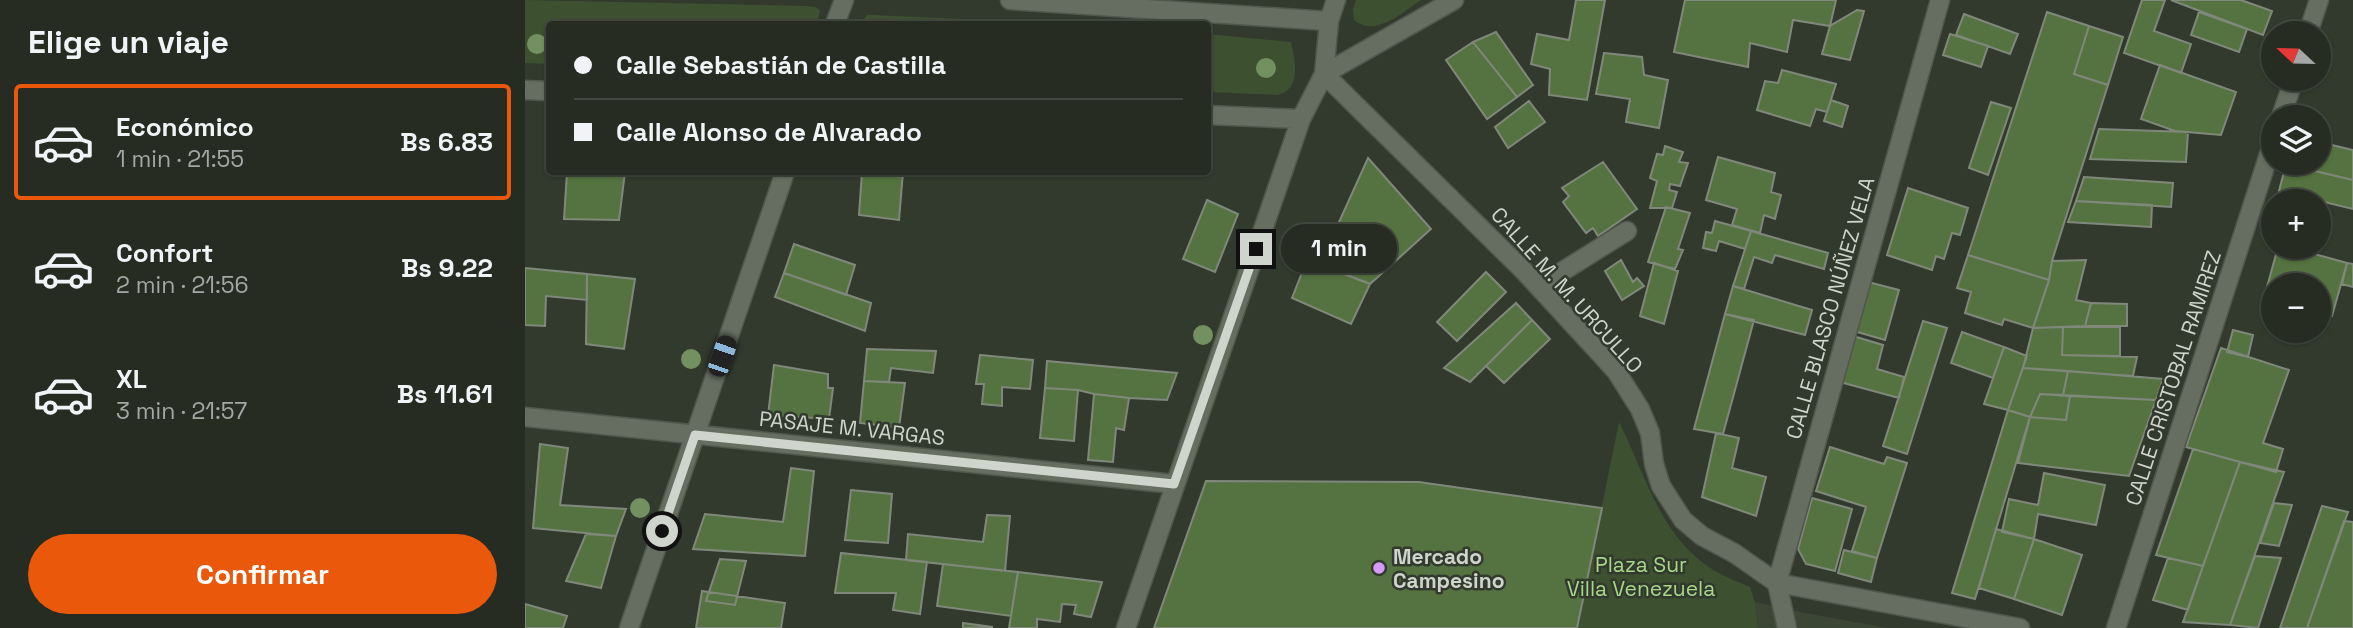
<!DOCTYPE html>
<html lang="es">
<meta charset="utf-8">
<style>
body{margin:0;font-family:"Space Grotesk",sans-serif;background:#2e342a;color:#f1f3f6;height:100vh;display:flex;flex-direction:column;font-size:26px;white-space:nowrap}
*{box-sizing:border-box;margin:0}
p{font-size:23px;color:#a4a7a5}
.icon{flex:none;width:38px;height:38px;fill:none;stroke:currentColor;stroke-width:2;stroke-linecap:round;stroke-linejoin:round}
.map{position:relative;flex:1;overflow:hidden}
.details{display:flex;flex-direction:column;background:#262c22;width:525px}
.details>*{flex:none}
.banner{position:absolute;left:21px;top:21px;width:665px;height:154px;border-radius:7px;box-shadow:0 2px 5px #0004,0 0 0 2px #424840;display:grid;align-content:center;height:154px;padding:0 28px;background:#262c22}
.needle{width:46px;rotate:292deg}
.tools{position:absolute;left:1736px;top:21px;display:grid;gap:14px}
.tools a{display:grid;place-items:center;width:70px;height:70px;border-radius:50%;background:#262c22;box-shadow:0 2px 5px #0004,0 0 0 2px #424840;font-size:35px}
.end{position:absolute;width:32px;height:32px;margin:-16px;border:9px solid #cfd4cc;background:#111;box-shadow:0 0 0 4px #111}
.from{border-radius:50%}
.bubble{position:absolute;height:49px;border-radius:24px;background:#262c22;box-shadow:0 2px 5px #0004,0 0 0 2px #424840;font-size:23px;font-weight:600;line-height:49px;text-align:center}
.car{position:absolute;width:21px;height:42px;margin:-21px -10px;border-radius:9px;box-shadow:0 0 5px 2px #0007;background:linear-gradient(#222 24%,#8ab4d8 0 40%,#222 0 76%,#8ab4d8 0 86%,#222 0)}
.banner b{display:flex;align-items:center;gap:24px;height:66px;font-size:26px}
.banner b+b{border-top:2px solid #424840}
.banner i{width:18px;height:18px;background:#f1f3f6}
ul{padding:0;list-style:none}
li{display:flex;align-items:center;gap:21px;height:116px;margin:0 14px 10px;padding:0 14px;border:4px solid transparent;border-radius:7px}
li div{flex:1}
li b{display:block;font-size:26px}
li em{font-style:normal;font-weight:600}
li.selected{border-color:#ea580c}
li>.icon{width:63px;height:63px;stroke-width:1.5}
h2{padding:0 28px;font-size:32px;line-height:84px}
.action{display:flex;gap:14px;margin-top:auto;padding:14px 28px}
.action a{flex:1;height:80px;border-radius:42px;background:#ea580c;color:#fff;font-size:28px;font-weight:600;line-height:80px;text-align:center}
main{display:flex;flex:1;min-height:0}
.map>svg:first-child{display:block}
</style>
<main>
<section class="details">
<h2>Elige un viaje</h2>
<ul>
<li class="selected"><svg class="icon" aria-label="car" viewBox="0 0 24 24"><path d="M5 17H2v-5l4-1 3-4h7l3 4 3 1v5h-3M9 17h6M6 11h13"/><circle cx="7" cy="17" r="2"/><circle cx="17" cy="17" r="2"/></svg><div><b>Económico</b><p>1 min · 21:55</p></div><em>Bs 6.83</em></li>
<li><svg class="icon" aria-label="car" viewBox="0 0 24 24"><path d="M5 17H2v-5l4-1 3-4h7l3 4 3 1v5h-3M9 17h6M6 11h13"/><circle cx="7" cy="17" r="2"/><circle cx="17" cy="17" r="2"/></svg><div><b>Confort</b><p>2 min · 21:56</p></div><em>Bs 9.22</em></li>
<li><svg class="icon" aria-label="car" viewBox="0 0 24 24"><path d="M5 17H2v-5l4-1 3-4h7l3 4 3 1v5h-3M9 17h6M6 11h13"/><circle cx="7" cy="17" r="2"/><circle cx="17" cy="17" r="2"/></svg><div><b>XL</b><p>3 min · 21:57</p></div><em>Bs 11.61</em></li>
</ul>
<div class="action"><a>Confirmar</a></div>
</section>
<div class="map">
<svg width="1828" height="628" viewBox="0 0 1828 628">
<rect width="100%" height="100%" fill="#323a2e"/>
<path fill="#3c4635" d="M1230 602 1275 612 1362 628H1233Z"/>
<path fill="#3d5030" d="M0 0 280 6 290 7 295 10 292 24H24V64L0 63Z
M831 0H896C878 12 850 38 829 20L828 9Z
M342 15H347L548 24H335Z
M683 34 766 42C770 60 777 90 752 95L683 92Z
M1094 422C1121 475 1135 538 1190 571 1201 577 1213 582 1225 587L1230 602 1233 628H1052Z"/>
<path fill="#557340" stroke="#80887b" stroke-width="2" d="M1051 0H1080L1062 100 1024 95 1025 69 1006 64 1012 34 1044 40Z
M1160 0H1311L1305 26 1268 20 1262 52 1225 43 1223 67 1149 52Z
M1617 0H1640L1629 31 1666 44 1656 73 1599 53Z
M1646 0H1716L1747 11 1738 35Z
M1332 10 1339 11 1325 60 1297 54 1305 26Z
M1522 12 1564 26 1549 74 1583 85 1527 261 1524 280 1443 255Z
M1674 12 1722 29 1714 52 1666 35Z
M1439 14 1493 34 1485 54 1431 35Z
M1564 26 1598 37 1583 85 1549 74Z
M971 32 1008 85 992 97 948 42Z
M1425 34 1463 46 1456 67 1418 55Z
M948 42 992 97 962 119 921 60Z
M1079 53 1117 57 1119 75 1143 80 1134 128 1101 122 1105 99 1071 94Z
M1635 65 1711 92 1696 135 1650 131 1616 119Z
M1257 70 1311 84 1302 112 1291 109 1285 126 1232 110 1240 81 1253 83Z
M1306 100 1323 106 1317 127 1299 121Z
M1004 101 1020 122 983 148 970 127Z
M1466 102 1486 108 1463 175 1444 168Z
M1574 129 1663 132 1661 162 1565 159Z
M1794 142 1828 150V180L1768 166 1769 163H1794Z
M1140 146 1158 152 1154 162 1163 163 1155 186 1145 184 1144 190 1152 192 1147 208H1125L1132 181 1125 178 1132 154 1138 155Z
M1193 157 1250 173 1246 192 1256 195 1250 219 1239 215 1235 233 1207 225 1212 209 1181 200Z
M843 158 906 229 845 284 795 264Z
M1078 162 1112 209 1073 236 1068 228 1061 233 1038 202 1044 196 1037 188Z
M1761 164 1828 180V209L1754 191Z
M42 172H100L94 220 39 219Z
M337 172H378L374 220 334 215Z
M1559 177 1648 183 1646 207 1551 201Z
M1383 188 1443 208 1435 235 1427 233 1419 259 1411 256 1407 270 1362 255Z
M682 200 713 214 690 272 658 259Z
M1551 201 1627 205 1626 227 1543 222Z
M1141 207 1165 213 1153 249 1158 250 1150 269 1123 262Z
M1190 221 1226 231 1220 249 1194 241 1191 251 1178 248 1181 232 1187 233Z
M1226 231 1303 253 1299 269 1250 255 1247 263 1229 257 1219 289 1208 286Z
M269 244 330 265 321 295 259 273Z
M1753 247H1764L1822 263 1807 316 1794 313V285H1748V301L1739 298Z
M1443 255 1524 280 1508 328 1479 319 1477 325 1440 313 1446 292 1432 288Z
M782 260 845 284 826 324 767 298Z
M1096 260 1108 282 1112 278 1119 286 1097 300 1080 271Z
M1561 260 1551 300 1566 303 1560 326 1508 328 1524 280 1527 261Z
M1129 263 1153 271 1139 324 1115 316Z
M1822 263 1828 264V287L1817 284Z
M0 268 62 274V300L21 296 20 326 0 325Z
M961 272 981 292 932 341 912 322Z
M259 273 346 303 340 331 250 297Z
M62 274 110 279 99 349 61 344Z
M1343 282 1374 290 1360 340 1329 331Z
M1208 286 1287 310 1280 335 1200 314Z
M991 303 1007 320 945 382 919 368Z
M1566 303 1602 304V326H1560Z
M1200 314 1229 320 1198 434 1169 429Z
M1007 320 1025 339 979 383 961 366Z
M1398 321 1422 328 1382 454 1358 446Z
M1538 327H1595V356L1537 355Z
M1538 327 1537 355 1612 357 1608 376 1498 368 1508 328Z
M1708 330 1728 335 1723 357 1702 352Z
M1437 332 1479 347 1468 378 1426 363Z
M1328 336 1358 345 1352 369 1379 377 1374 398 1315 382Z
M1479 347 1502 356 1483 410 1459 404Z
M1696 348 1764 370 1738 443 1758 449 1751 472 1661 447Z
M342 349 411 351 408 373 366 368 364 382 339 381Z
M455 355 508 360 505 389 477 387V406L457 404 459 384H451Z
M522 361 652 373 642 400 604 398 569 394 553 390 520 388Z
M249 365 303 374V388H308L304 419 243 415Z
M1498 368 1543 371 1538 395 1515 394 1505 417 1483 410Z
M1543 371 1638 379 1631 400 1538 395Z
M339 381 380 383 374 428 335 423Z
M520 388 553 390 549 441 515 438Z
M569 394 604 398 599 430 591 428 588 462 563 460Z
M1515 394 1545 396 1541 420 1505 417Z
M1545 396 1631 400 1604 476 1493 463 1505 417 1541 420Z
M1483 410 1505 417 1450 599 1427 593Z
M1191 433 1214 438 1207 468 1241 477 1231 516 1177 497Z
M15 444 43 448 35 505 101 509 91 536 8 528Z
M1305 447 1359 464 1362 457 1382 463 1352 558 1327 551 1341 507 1291 491Z
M1668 449 1715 462 1678 566 1631 555Z
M1715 462 1759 472 1705 625 1658 622Z
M266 468 289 471 280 556 168 549 180 514 258 522Z
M1519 473 1580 485 1571 525 1513 514 1509 539 1477 532 1484 499 1513 505Z
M681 481 894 482 1077 508 1052 628H629Z
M326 490 367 494 363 543 320 540Z
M1287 498 1327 509 1310 571 1281 564 1273 549Z
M1749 503 1767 505 1754 546 1735 543Z
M1797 506 1823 512 1782 628H1755Z
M462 515 485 516 480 571 381 560 383 534 458 542Z
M1819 521 1828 522V628H1782Z
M1471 529 1509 539 1489 599 1454 588Z
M61 534 91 536 76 588 41 581Z
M1509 539 1557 555 1537 615 1489 599Z
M1319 550 1352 558 1346 582 1313 573Z
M316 553 402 562 395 614 368 610 371 593H310Z
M1730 556 1756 558 1733 628 1705 625Z
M1643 558 1678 566 1663 610 1628 600Z
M195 559 221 561 210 605 181 601Z
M418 564 493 572 486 616 412 606Z
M493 572 577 582 566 617 549 614 551 605 537 604 535 622 512 619V628H484Z
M177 591 260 603 256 628H171Z
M0 604 42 616 38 628H0Z
M438 623 468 627 438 628Z"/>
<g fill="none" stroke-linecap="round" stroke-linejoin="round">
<g stroke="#50574d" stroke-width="21">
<path id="minor" d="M485 0 804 21
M310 24 319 0
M1783 33 1794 0
M799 74 999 271 1091 371 1115 409 1125 433 1129 464 1136 486 1158 520 1177 536 1209 553 1252 583 1495 628
M799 74 929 0
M0 90 24 91
M682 115 776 119
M1756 117 1769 79
M1014 286 1102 231
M0 417 649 484
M104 628 260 172
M601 628 776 119 799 74 804 21 811 0
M1262 628 1252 583 1415 0
M1591 628 1748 142"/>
</g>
<use href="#minor" stroke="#656e60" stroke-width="18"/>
</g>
<g fill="#739061">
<circle cx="12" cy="44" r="10"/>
<circle cx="741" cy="68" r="10"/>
<circle cx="678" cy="335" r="10"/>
<circle cx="166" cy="359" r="10"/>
<circle cx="115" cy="508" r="10"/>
</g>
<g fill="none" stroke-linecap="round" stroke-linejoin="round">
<path stroke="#cfd4cc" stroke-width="9" d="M137 531 170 435 649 484 731 249"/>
</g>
<circle fill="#d89af8" stroke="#323a2e" stroke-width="2.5" cx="854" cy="568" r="7"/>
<g text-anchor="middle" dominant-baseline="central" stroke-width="5" stroke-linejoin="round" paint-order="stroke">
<g font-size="21" fill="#cfd4cc" stroke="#323a2e">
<text transform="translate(1042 290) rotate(48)">CALLE M. M. URCULLO</text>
<text transform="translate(1305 308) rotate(-74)">CALLE BLASCO NÚÑEZ VELA</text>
<text transform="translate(1648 378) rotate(-72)">CALLE CRISTOBAL RAMIREZ</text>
<text transform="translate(327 428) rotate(6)">PASAJE M. VARGAS</text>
</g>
<g font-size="21" font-weight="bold" fill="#cfd4cc" stroke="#323a2e" text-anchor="start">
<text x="868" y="556">Mercado<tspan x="868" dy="24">Campesino</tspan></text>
</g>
<g font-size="21" fill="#a9d78a" stroke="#323a2e">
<text x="1116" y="564">Plaza Sur<tspan x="1116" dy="24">Villa Venezuela</tspan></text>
</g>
</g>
</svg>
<div class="tools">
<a><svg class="needle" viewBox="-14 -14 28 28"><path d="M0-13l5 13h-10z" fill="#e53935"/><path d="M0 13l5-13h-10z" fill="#a4a7a5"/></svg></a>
<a><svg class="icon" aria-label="layers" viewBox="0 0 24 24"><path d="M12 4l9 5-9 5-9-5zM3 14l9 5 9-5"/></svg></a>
<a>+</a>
<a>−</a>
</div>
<i class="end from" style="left:137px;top:531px"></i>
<i class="end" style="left:731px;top:249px"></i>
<div class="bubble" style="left:756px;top:224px;width:116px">1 min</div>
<i class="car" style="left:197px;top:356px;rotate:19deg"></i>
<div class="banner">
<b><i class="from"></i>Calle Sebastián de Castilla</b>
<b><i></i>Calle Alonso de Alvarado</b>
</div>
</div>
</main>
